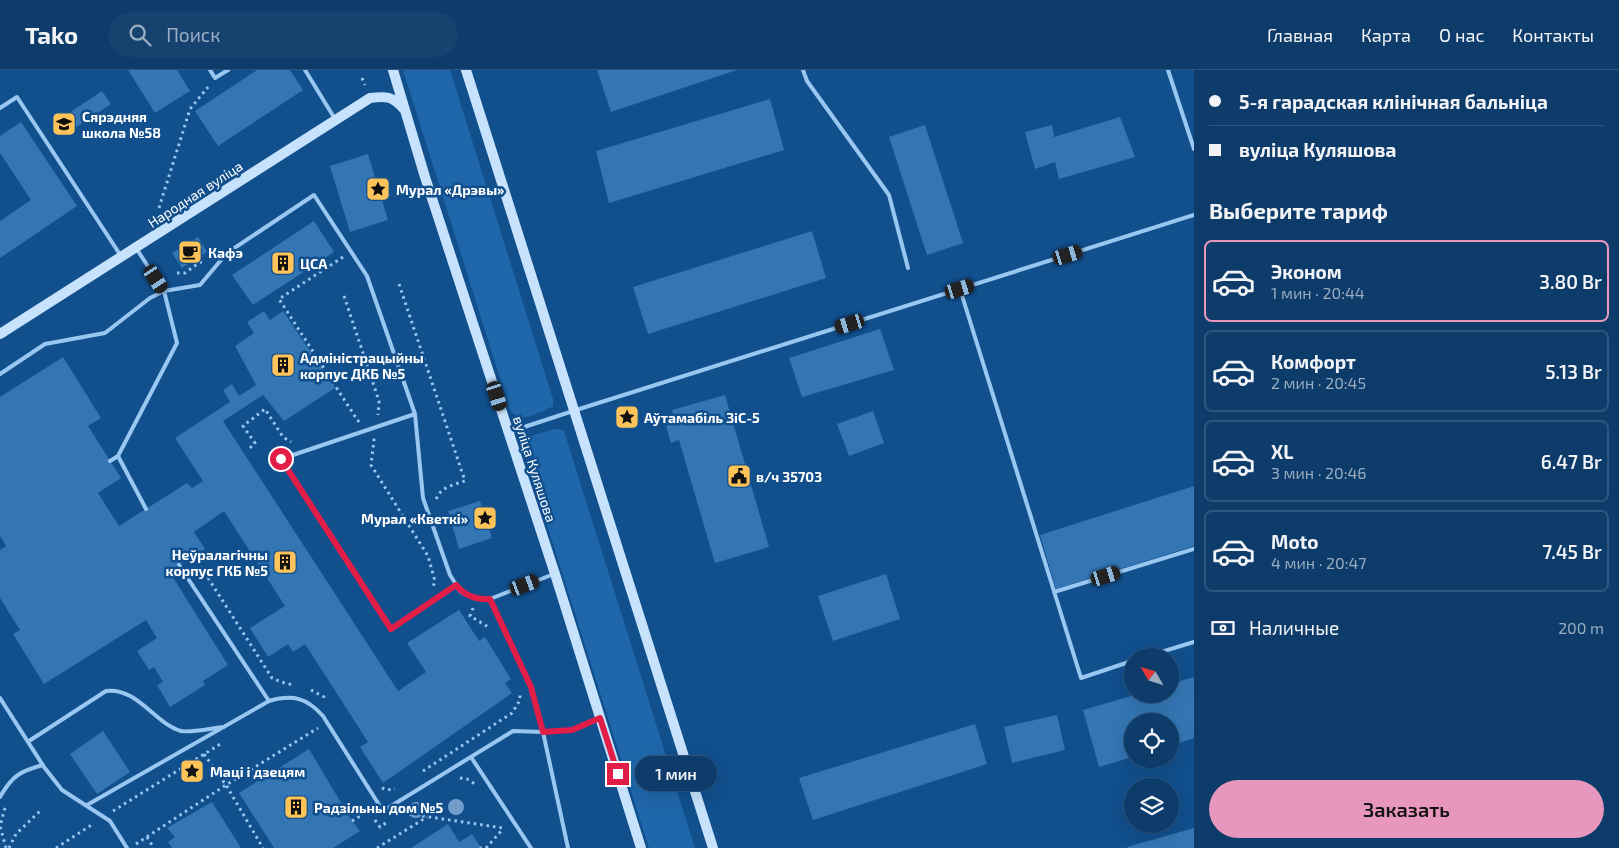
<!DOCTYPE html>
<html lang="ru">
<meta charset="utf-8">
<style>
body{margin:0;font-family:"Exo 2",sans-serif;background:#164270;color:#f1f3f6;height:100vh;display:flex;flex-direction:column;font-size:19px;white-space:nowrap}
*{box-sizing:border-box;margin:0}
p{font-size:16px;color:#9aadc1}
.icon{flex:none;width:28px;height:28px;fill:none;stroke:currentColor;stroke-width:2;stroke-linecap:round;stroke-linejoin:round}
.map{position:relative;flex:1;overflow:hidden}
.sheet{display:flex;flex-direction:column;background:#0d3b6a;width:425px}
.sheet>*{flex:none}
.guide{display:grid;align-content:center;height:110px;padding:0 15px;background:#0d3b6a}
.needle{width:32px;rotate:309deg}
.controls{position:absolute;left:1124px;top:578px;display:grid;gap:10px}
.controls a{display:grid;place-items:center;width:55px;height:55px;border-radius:50%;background:#0d3b6a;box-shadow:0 5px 20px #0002,0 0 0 1px #2d557e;font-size:25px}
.end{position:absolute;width:22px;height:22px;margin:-11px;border:6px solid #e11d48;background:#fff;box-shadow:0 0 0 2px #fff}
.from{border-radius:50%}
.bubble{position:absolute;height:35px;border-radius:18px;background:#0d3b6a;box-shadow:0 5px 20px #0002,0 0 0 1px #2d557e;font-size:16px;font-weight:600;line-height:35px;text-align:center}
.car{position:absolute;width:15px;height:30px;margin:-15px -8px;border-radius:6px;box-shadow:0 0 4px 1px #0007;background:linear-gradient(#222 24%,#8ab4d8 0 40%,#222 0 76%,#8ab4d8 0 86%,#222 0)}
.guide b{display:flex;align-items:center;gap:18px;height:48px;font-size:19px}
.guide b+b{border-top:1px solid #2d557e}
.guide i{width:12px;height:12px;background:#f1f3f6}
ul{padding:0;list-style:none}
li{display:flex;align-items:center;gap:15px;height:82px;margin:0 10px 8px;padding:0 5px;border:2px solid #2d557e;border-radius:8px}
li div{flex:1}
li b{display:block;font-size:19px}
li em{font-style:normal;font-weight:600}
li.active{border-color:#e797bd}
li>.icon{width:45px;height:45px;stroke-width:1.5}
h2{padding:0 15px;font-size:22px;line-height:60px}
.pay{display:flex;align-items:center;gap:12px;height:55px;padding:0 15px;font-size:19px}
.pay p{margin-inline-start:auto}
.action{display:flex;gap:10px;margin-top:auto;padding:10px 15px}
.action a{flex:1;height:58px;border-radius:30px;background:#e797bd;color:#111;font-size:20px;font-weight:600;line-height:58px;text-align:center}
header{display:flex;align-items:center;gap:30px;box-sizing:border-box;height:70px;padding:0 25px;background:#0d3b6a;border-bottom:1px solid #2d557e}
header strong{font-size:24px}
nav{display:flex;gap:28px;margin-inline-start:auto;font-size:18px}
.search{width:350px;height:45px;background:#164270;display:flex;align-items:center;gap:12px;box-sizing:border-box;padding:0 18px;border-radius:28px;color:#9aadc1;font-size:19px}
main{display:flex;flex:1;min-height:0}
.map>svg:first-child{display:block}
</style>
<header>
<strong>Tako</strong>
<div class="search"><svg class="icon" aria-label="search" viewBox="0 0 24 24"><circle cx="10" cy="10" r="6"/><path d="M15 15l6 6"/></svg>Поиск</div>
<nav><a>Главная</a><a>Карта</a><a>О нас</a><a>Контакты</a></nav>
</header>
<main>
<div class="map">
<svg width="1194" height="778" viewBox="0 0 1194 778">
<rect width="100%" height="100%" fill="#114f8d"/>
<path fill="#1f67aa" d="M403 0H450L553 329V336C544 341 527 350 517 346 514 345 512 342 510 340Z
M553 359H559L564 361 695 778H649L524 382V373L529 367Z"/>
<path fill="#3476b4" d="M128 0H177L190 21 155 43Z
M257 0H290L303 20 218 76 195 41Z
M597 0H737L611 42Z
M102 21 111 34 72 60 63 47Z
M770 29 784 80 609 133 596 81Z
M1120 47 1135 87 1059 109 1055 92 1035 99 1025 62 1052 55 1054 67Z
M21 52 77 136 0 188V151L31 130 0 83V66Z
M925 55 963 173 927 185 889 67Z
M368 84 388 150 350 162 330 96Z
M314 151 334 182 253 235 232 205Z
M812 161 826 208 648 264 633 217Z
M198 167 207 182 182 198 172 183Z
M264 241 270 250 283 241 335 318 284 351 263 325 223 351 398 621 426 602 407 573 459 540 479 571 485 567 511 609 505 613 512 623 383 713 360 677 368 672 305 574 293 582 288 574 268 587 250 558 285 536 224 441 194 462 205 479 169 501 228 595 203 611 205 615 170 637 157 615 163 612 154 597 149 600 137 581 157 568 146 550 44 614 13 564 20 560 0 528V480L6 476 0 466V327L63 287 101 348 88 356 121 408 98 423 119 456 187 413 192 418 203 411 175 368 230 332 223 320 232 314 239 326 256 315 235 276 254 263 247 252Z
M880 259 894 300 802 327 789 288Z
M725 325 769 477 715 493 679 370 671 373 666 356 676 353 672 340Z
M873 341 884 373 849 386 837 354Z
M1194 416V476L1056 519 1040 465Z
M480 431 492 468 459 479 448 441Z
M886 504 900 549 833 571 818 526Z
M1194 607V668L1170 676V651H1132V687L1099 697 1083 640 1138 624H1170V614Z
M1057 645 1065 680 1012 693 1004 657Z
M975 654 987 694 813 750 799 708Z
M103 661 130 702 97 724 70 684Z
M309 679 352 751 360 761 333 778H274L239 723Z
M212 732 241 778H172L168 772 175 767 167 758Z
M448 754 459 772 472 764 481 778H411Z
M1194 758V778H1128L1127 777Z"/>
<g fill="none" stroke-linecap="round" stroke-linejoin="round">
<path stroke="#99c7f2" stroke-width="3" stroke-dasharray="2.5 4" stroke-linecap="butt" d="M362 8 365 15
M159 138 190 39 208 17
M343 187 279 229 358 351 360 350
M177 203H185L200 192 205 194
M399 214 465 411C453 415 440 417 436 430
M344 226 379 331 378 345
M373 369 374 370 371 395 428 486 435 511 433 517
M250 378 255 373 243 356 265 339 283 367 291 372
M194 486 272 608 281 612 293 615
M473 538 470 546 490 558
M311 620 324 627 326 631
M204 684 226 715 263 778
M423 701 512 643 520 630V622
M460 708 467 709 475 714
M382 718 387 720 395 719
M5 738 0 756 6 778
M113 741 222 673
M403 743 503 758
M375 750 380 757 387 752
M352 751 370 740
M147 767 154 778
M136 774 226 715 318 658
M480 777 481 778
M9 778 16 764 42 739
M56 778 93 754
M377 778 427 747
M486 778 503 759"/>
<path stroke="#99c7f2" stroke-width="4" d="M210 0 215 8 228 0
M305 0 335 49
M803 0 807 11 889 125 908 198
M1168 0 1194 79
M0 38 17 27 121 186
M960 219 1081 608 1132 591
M0 304 45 274 105 263 150 228 164 221 136 178
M415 344 423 428 450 505 461 522 476 529H490L554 504
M509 362 573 341 1194 145
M110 391 118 386
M146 439 118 386 177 273 164 221 200 215 227 183 314 125 367 206 415 344 281 389 391 559 456 515
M179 495 269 631
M1054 522 1194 479
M490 529 531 617 543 662 568 778
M1148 586 1194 572
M0 628 44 697 62 720 110 751 127 778
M29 671 106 621C137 617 154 653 181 661 190 663 213 658 224 657
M471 687 531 778
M0 727C12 706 20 701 43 695
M87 735 269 631C293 624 307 628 323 646L383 741 513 661 543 662 572 660 599 649"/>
<path stroke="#c7e2fc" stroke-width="10" d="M393 0 425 107 555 504 641 778
M466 0 713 778
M0 264 370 28C386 26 392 26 403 38"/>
</g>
<g fill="#719ecb">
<circle cx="456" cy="737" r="8"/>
<circle cx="416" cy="740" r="8"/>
</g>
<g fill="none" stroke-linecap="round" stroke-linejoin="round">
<path stroke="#e11d48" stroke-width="6" d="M281 389 391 559 456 515C465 526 476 530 490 529L531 617 543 662 572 660 600 648 618 704"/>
</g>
<defs>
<g id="school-square" transform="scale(1.25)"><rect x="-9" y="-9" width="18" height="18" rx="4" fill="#ffc459" stroke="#114f8d"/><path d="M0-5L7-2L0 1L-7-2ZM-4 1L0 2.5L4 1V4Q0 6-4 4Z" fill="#111"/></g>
<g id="sight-square" transform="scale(1.25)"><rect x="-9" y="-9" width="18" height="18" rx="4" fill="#ffc459" stroke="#114f8d"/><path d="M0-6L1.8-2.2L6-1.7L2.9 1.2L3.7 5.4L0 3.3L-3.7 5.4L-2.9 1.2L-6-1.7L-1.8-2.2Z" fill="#111"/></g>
<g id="cafe-square" transform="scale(1.25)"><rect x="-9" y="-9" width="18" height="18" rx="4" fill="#ffc459" stroke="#114f8d"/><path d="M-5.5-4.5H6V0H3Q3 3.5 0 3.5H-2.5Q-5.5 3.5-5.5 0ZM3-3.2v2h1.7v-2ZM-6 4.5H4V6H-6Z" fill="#111"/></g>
<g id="building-square" transform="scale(1.25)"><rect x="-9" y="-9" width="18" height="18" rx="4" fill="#ffc459" stroke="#114f8d"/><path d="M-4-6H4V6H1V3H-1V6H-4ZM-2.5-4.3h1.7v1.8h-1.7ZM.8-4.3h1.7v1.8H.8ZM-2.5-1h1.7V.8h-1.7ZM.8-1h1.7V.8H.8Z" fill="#111"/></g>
<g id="civic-square" transform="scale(1.25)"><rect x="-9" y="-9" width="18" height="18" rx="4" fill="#ffc459" stroke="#114f8d"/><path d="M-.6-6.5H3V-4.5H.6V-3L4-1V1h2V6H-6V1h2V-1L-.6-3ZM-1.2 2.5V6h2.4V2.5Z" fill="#111"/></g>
</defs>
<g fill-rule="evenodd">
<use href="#school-square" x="64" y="54"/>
<use href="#sight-square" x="378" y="119"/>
<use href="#cafe-square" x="190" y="182"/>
<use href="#building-square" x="283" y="193"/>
<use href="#building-square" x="283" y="295"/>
<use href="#sight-square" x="627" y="347"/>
<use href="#civic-square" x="739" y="406"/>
<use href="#sight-square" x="485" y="448"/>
<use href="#building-square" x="285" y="492"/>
<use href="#sight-square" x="192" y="701"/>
<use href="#building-square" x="296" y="737"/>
</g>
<g text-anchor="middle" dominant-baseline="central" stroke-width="5" stroke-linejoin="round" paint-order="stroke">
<g font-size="14" font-weight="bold" fill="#fff" stroke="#114f8d" text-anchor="start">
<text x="82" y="46">Сярэдняя<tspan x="82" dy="16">школа №58</tspan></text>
<text x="396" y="119">Мурал «Дрэвы»</text>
<text x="208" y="182">Кафэ</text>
<text x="300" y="193">ЦСА</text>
<text x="300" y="287">Адміністрацыйны<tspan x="300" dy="16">корпус ДКБ №5</tspan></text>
<text x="644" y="347">Аўтамабіль ЗіС-5</text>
<text x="756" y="406">в/ч 35703</text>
<text x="468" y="448" text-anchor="end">Мурал «Кветкі»</text>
<text x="268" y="484" text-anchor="end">Неўралагічны<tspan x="268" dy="16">корпус ГКБ №5</tspan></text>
<text x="210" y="701">Маці і дзецям</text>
<text x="314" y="737">Радзільны дом №5</text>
</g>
<g font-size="14" fill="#fff" stroke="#114f8d">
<text transform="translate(195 124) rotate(-33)">Народная вуліца</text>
<text transform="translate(535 399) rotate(72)">вуліца Куляшова</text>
</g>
</g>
</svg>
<div class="controls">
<a><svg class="needle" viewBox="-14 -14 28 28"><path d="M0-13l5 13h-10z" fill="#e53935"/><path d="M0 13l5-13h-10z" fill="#9aadc1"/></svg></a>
<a><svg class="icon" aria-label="locate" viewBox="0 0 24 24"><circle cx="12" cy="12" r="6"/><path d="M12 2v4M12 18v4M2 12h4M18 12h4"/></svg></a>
<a><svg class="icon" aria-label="layers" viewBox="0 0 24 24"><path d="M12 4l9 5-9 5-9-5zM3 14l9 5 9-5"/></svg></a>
</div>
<i class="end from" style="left:281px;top:389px"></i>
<i class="end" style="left:618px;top:704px"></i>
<div class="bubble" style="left:635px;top:686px;width:82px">1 мин</div>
<i class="car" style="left:1068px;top:185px;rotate:73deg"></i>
<i class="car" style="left:156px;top:209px;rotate:147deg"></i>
<i class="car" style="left:960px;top:219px;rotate:73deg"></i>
<i class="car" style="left:850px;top:254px;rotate:253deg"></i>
<i class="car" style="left:497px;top:326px;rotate:162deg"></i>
<i class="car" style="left:1106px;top:506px;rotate:73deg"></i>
<i class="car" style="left:525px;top:515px;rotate:69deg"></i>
</div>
<section class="sheet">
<div class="guide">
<b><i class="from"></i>5-я гарадская клінічная бальніца</b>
<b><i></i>вуліца Куляшова</b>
</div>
<h2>Выберите тариф</h2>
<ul>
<li class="active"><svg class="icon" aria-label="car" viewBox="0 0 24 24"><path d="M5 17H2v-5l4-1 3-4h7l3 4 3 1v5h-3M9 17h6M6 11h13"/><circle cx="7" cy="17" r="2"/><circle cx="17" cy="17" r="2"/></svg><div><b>Эконом</b><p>1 мин · 20:44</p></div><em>3.80 Br</em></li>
<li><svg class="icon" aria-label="car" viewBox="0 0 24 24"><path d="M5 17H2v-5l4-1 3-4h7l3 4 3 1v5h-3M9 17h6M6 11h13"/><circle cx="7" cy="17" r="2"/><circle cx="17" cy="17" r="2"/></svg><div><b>Комфорт</b><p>2 мин · 20:45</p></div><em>5.13 Br</em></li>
<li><svg class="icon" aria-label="car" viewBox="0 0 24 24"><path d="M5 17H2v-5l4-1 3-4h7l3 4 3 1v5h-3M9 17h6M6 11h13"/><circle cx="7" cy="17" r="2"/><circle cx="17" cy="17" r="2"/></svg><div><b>XL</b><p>3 мин · 20:46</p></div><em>6.47 Br</em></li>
<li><svg class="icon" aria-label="car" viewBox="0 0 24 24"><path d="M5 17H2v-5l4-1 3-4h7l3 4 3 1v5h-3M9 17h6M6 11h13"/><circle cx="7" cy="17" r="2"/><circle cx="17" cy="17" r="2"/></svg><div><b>Moto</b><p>4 мин · 20:47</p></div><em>7.45 Br</em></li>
</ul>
<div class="pay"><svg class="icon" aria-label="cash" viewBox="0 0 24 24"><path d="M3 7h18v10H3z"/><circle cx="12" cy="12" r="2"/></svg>Наличные<p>200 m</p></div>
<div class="action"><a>Заказать</a></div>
</section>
</main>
